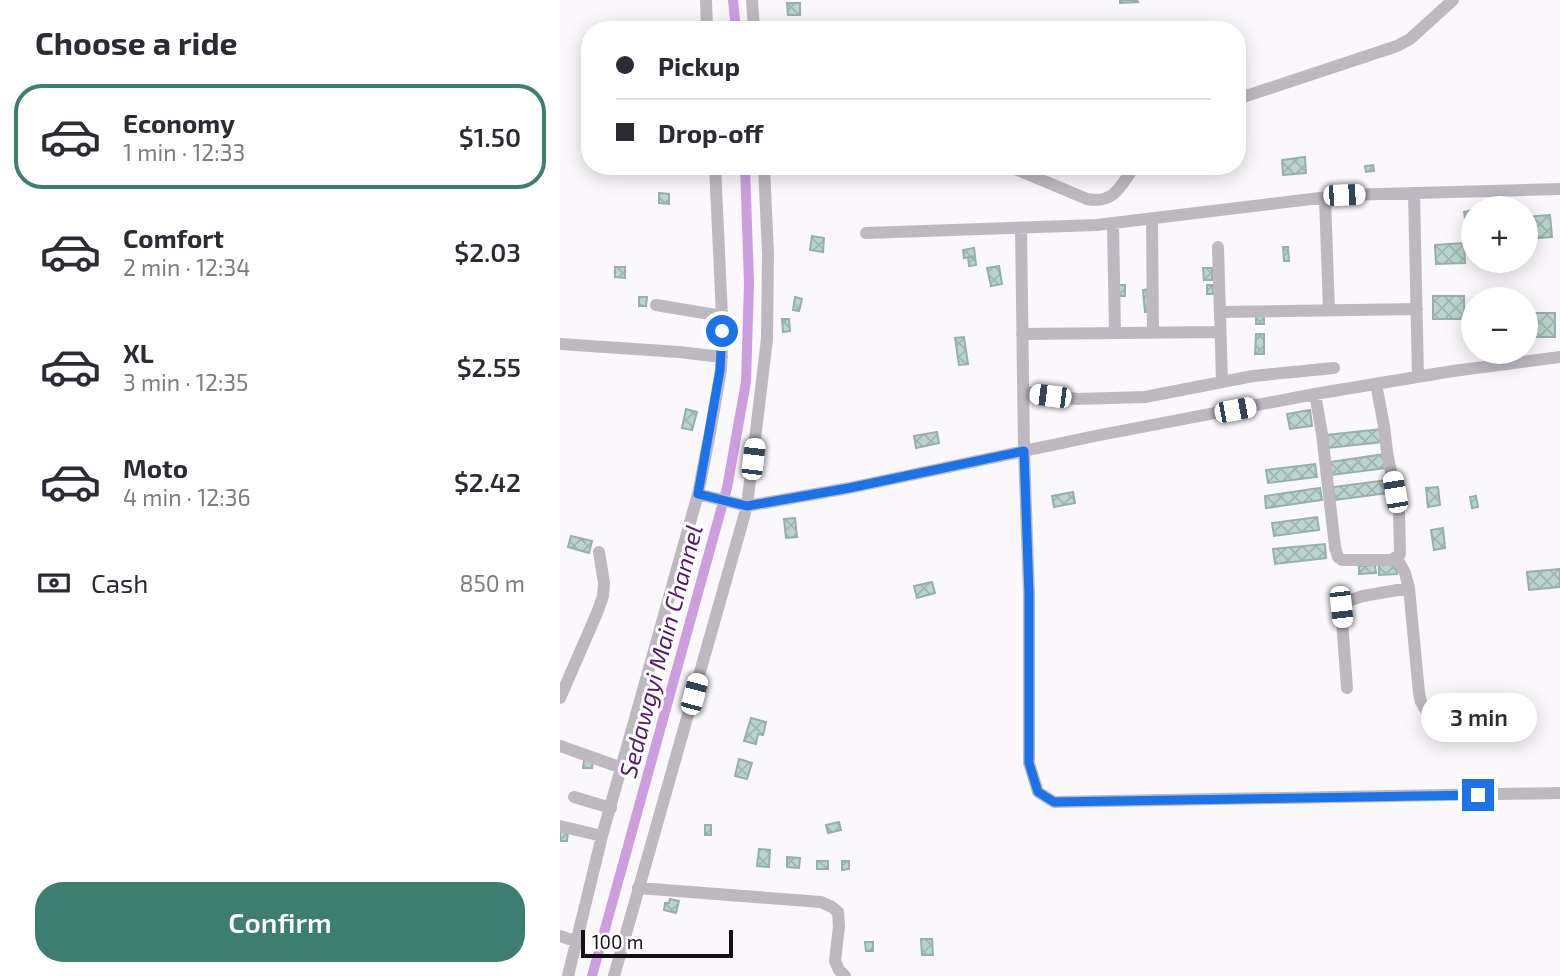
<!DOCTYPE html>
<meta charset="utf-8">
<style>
body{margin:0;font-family:"Exo 2",sans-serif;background:#f2f2f3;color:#2b2b33;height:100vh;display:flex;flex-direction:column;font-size:26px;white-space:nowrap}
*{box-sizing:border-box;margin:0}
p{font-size:23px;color:#7c7c81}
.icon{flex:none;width:38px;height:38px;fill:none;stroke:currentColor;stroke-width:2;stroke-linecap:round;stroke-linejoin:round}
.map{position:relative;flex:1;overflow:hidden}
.sheet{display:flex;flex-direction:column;background:#fff;width:560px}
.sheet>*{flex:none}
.hud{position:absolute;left:21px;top:21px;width:665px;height:154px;border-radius:28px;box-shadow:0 4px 18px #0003;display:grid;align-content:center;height:154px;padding:0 35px;background:#fff}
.tools{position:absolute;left:901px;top:196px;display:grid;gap:14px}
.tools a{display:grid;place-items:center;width:77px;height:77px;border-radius:50%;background:#fff;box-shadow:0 4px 18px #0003;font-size:35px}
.scale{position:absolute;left:21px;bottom:18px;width:152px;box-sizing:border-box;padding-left:7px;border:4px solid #151017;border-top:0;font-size:19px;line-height:24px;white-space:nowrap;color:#151017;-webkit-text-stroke:5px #fff;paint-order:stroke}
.end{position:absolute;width:32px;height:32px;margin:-16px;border:9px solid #1a73e8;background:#fff;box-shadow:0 0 0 4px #fff}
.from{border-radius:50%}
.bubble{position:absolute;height:49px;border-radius:24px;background:#fff;box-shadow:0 4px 18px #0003;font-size:23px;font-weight:600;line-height:49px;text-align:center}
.car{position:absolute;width:21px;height:42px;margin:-21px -10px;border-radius:9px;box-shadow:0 0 5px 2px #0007;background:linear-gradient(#fff 24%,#345 0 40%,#fff 0 76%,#345 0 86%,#fff 0)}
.hud b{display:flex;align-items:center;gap:24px;height:66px;font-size:26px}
.hud b+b{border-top:2px solid #e1e1e2}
.hud i{width:18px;height:18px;background:#2b2b33}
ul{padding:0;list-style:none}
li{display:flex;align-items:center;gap:21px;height:105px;margin:0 14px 10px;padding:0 21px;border:4px solid transparent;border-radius:28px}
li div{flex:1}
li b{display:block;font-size:26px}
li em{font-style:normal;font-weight:600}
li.on{border-color:#3c7e6f}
li>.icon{width:63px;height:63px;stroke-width:1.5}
h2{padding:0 35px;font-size:32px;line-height:84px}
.pay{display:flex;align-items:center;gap:18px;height:77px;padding:0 35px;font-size:26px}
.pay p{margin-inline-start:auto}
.button{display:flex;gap:14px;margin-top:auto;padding:14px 35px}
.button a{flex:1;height:80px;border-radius:28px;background:#3c7e6f;color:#fff;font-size:28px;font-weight:600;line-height:80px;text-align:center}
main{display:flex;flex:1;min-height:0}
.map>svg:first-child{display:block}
</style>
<main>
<section class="sheet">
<h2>Choose a ride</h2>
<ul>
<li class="on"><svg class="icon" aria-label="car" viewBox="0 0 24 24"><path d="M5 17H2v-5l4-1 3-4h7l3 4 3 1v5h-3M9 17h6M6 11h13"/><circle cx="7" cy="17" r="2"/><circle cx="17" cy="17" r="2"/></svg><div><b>Economy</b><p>1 min · 12:33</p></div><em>$1.50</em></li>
<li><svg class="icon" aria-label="car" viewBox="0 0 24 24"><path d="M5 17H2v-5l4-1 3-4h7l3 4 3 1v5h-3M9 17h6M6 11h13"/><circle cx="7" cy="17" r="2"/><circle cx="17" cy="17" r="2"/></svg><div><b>Comfort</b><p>2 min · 12:34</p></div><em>$2.03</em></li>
<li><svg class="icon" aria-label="car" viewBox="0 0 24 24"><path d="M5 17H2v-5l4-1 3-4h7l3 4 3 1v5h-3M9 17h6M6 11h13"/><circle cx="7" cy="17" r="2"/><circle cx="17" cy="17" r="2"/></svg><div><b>XL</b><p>3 min · 12:35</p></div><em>$2.55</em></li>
<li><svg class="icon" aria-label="car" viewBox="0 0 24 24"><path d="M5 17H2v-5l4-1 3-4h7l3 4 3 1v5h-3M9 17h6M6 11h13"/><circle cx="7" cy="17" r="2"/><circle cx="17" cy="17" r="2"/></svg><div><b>Moto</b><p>4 min · 12:36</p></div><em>$2.42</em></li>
</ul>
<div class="pay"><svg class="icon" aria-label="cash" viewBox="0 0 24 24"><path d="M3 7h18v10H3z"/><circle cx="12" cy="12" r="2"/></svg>Cash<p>850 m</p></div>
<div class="button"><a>Confirm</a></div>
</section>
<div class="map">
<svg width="1000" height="976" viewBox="0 0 1000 976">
<defs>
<pattern id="building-cross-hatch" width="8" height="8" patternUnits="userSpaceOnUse" patternTransform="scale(1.75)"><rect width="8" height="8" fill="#b9d5cd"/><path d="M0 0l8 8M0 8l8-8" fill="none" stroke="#9eb6af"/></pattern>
</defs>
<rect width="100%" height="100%" fill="#fbf8fc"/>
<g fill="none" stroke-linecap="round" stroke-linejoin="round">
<path stroke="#cd9ddf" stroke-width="10" d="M173 0 176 30
M32 976 167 488 186 382 189 283 185 166"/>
</g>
<path fill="url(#building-cross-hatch)" stroke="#95b0a8" stroke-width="2" d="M560 0H577L578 2 560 3Z
M227 3H240V15H228Z
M745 157 746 173 723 175 722 160Z
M813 165 814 171 806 172 805 166Z
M99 193 109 194V204L99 203Z
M912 210 914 223 906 225 904 212Z
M990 215 992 237 966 239V217Z
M252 236 264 238 263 252 250 250Z
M904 243 905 263 876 264 875 245Z
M723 247H728L729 261H724Z
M414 248 415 256 404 258 403 250Z
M415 256 416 265 409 266 408 258Z
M918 261H947V265H918Z
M439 266 442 284 431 286 427 268Z
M55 267H65V278L55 277Z
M643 268H652V280H644Z
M556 285H565V296H558Z
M647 285H653V294H647Z
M588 289 590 312H585L583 290Z
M919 294 948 295V299H919Z
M873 296H904V319H873Z
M79 297H87L86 306H79Z
M235 297 242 299 239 311 233 310Z
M966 313H995V337H966Z
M696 316H704V324H696Z
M222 319H229L230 331 223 332Z
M696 334H704V354H695Z
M404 337 408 364 399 365 395 338Z
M126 409 137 412 132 430 122 428Z
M750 410 752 426 730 429 727 414Z
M821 429 822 442 768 448 767 435Z
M377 432 379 443 356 448 354 436Z
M825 454 827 468 772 475 770 462Z
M755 464 757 477 708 483 706 470Z
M827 480 829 493 775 500 773 487Z
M878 487 880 505 868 507 866 488Z
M760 488 762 500 706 508 705 496Z
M513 492 515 503 494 507 492 496Z
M916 496 918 507 912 508 910 497Z
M757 517 759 530 714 536 712 523Z
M235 518 237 537 226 538 224 519Z
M883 528 885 548 874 550 871 530Z
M11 536 32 541 29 553 8 547Z
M765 544 766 558 715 564 713 549Z
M836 563 837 574 819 575V564Z
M815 565 816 573 799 574V566Z
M1000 569V587L969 590 967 572Z
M372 582 375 593 357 598 354 586Z
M191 718 206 722 203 735 198 734 196 744 184 741Z
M179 759 192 763 187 779 175 776Z
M24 760 33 761 32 768H23Z
M279 822 281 830 268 833 266 825Z
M145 825H151V835H145Z
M0 829 8 830 7 841H0Z
M199 849 210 850 209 867 197 866Z
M227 857 240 858 239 868 227 867Z
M257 861H268V869H257Z
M282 861H289V869L282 870Z
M110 899 119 901 116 913 104 910 105 903H109Z
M361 939H372L373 955H362Z
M305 942H313V951H306Z"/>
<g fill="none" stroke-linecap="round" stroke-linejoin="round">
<path stroke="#beb8c0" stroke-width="12" d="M146 0 147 30
M192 0 194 30
M677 99 837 46 850 39 893 0
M448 166 527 199C555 204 560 186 575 166
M854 193 858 377
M765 198 769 310
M592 219 593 333
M553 224 555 333
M461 228 464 451 469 594V763L478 792 494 802 1000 793
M306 233 537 225 784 195 1000 189
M658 247 662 381
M96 305 162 316
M660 312 857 309
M462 334 660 332
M0 344 119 352 162 357
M463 392 517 399 585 397 693 376 774 368
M755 394 762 434 775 547 778 557 782 560H832L840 554 839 511 827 452 824 426 816 384
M138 494 187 506 289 488 540 435 755 394 893 371 1000 357
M837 558 845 573 849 588 859 693 861 702 868 714
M787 688 781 607 782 603 803 596 849 588
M0 698 37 613 43 596 44 583 39 552
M0 746 62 768
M14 797 51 808
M0 826 42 836
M78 888 261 902 272 907 278 912 279 926 275 961 279 970 285 976
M0 936 18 942
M8 976 42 836 138 494 150 433 161 370 162 346V316L155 166
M54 976 187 506 207 339 208 254 204 166"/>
</g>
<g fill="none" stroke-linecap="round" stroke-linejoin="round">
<path stroke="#1a73e8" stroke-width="9" d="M162 331 160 370 138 494 187 506 289 488 464 451 469 594V763L478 792 494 802 918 795"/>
</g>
<g text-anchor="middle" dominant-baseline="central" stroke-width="6" stroke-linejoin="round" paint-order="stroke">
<g font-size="24" font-style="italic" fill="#541866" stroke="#fff">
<text transform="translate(100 651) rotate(-75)">Sedawgyi Main Channel</text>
</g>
</g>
</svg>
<div class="tools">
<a>+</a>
<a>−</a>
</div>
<div class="scale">100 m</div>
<i class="end from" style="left:162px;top:331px"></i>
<i class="end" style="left:918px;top:795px"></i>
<div class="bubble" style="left:861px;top:693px;width:116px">3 min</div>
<i class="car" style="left:784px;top:195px;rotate:88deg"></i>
<i class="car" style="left:490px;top:396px;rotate:277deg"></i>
<i class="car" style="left:675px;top:410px;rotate:79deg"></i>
<i class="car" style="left:193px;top:459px;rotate:7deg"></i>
<i class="car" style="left:835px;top:492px;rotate:350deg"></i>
<i class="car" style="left:781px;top:607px;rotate:174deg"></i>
<i class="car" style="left:134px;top:694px;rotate:15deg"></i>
<div class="hud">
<b><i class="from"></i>Pickup</b>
<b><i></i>Drop-off</b>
</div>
</div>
</main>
